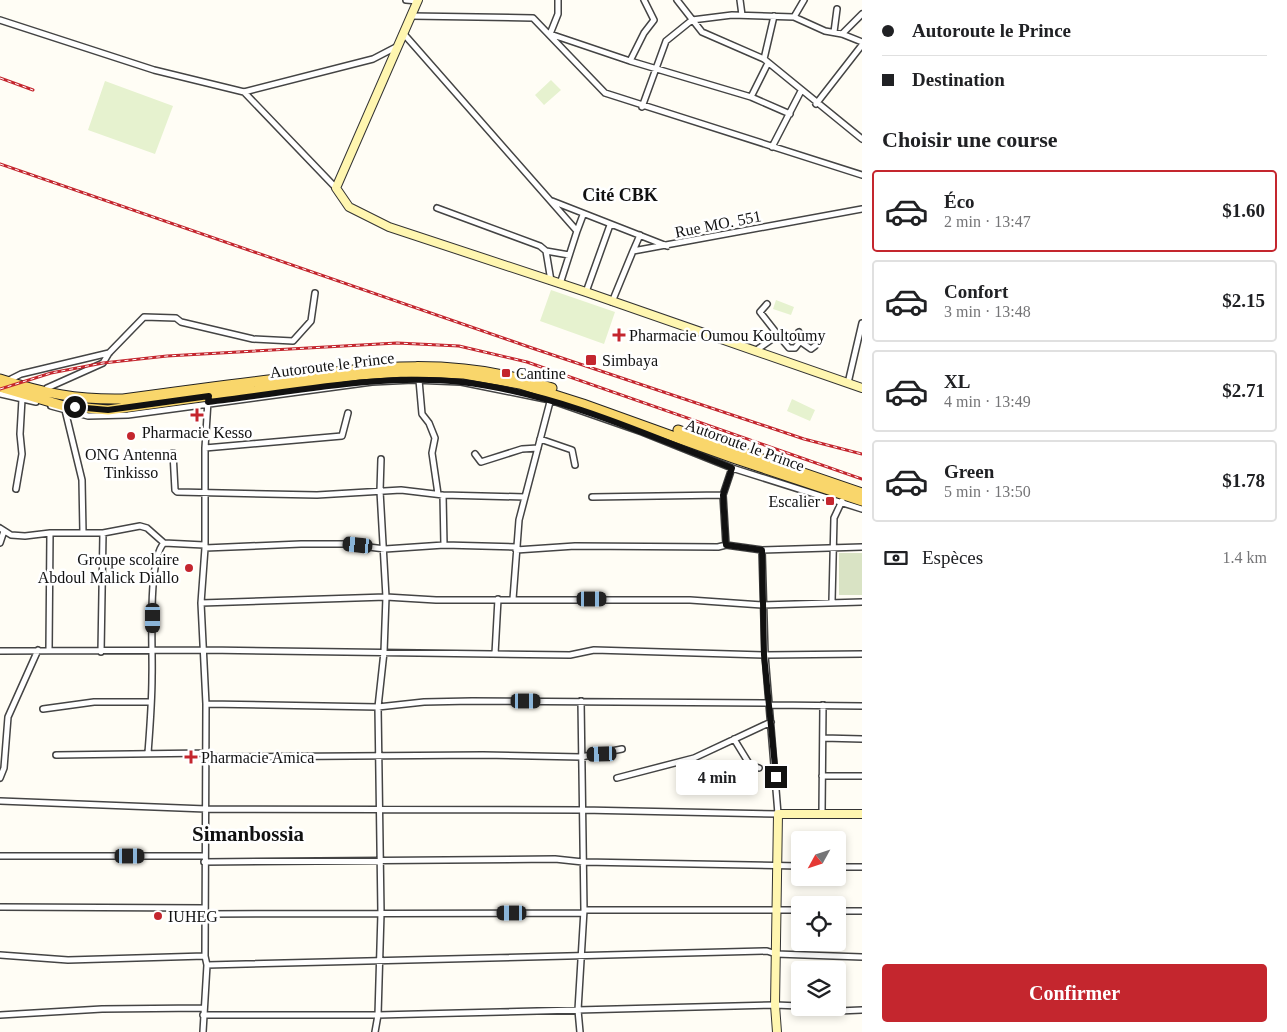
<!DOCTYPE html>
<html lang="fr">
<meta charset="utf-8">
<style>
body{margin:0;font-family:Georgia,serif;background:#f6f6f6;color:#202124;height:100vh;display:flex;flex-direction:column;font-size:19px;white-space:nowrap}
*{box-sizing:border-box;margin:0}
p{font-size:16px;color:#757577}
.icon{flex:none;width:28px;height:28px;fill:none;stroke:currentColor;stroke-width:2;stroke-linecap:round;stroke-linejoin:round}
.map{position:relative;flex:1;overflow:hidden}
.sheet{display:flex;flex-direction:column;background:#fff;width:425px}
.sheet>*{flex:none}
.guide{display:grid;align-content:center;height:110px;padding:0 20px;background:#fff}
.needle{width:32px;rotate:230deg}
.buttons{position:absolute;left:791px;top:831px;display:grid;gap:10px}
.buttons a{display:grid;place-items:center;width:55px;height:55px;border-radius:5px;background:#fff;box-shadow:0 2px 8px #0003;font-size:25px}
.end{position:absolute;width:22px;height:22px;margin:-11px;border:6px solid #111;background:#fff;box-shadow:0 0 0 2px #fff}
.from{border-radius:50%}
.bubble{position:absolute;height:35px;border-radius:5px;background:#fff;box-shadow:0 2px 8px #0003;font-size:16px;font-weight:600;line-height:35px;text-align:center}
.car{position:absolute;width:15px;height:30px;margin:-15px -8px;border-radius:6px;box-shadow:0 0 4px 1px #0007;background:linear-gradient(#222 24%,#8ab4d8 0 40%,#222 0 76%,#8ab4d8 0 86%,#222 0)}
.guide b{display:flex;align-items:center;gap:18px;height:48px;font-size:19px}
.guide b+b{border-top:1px solid #e0e0e0}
.guide i{width:12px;height:12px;background:#202124}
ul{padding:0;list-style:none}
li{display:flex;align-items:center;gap:15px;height:82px;margin:0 10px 8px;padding:0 10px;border:2px solid #e0e0e0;border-radius:5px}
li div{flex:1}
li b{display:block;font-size:19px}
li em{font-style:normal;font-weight:600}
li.current{border-color:#c4262e}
li>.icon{width:45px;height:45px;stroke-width:1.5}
h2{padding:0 20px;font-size:22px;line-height:60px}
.pay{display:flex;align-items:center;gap:12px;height:55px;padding:0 20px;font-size:19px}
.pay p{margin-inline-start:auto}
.primary-button{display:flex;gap:10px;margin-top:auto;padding:10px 20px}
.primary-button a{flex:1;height:58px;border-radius:5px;background:#c4262e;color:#fff;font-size:20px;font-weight:600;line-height:58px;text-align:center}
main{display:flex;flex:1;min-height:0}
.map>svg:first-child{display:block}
</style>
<main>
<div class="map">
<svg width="862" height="1032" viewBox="0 0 862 1032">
<rect width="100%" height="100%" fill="#fffdf5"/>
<path fill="#d9e3c4" d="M839 553H862V595H839Z"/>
<path fill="#e6f2cf" d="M551 80 561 90 544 105 535 95Z
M105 81 173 106 155 154 88 130Z
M551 290 615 312 604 344 540 321Z
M776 300 794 307 791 315 773 309Z
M792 399 815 410 810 421 787 411Z"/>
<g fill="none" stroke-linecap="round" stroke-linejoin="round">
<g stroke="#444" stroke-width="8">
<path id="street" d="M406 0 418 1
M558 0V14L550 34 630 61 751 97 790 114
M677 0 702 32 764 59 862 139
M740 0 742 15
M411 16 533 18 605 93 862 175
M794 17 804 0
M0 20 154 70 244 92 373 59 398 46
M834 32 837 9
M403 33 577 231 560 284
M842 34 862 14
M764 59 774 16
M630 61 644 33 654 20 644 0
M244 92 336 188
M751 97 768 63
M816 104 862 45
M642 107 666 41 692 20 732 15 794 17 825 31 842 34 862 42
M772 147 801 91
M552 201 667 246
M437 208 540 246 546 251 551 281
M577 231 583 215
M546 251 569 255
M633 251 640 235
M586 292 610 225
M612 302 633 251 862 209
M767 304 760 312 778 335
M801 342 811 349 815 346
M755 351 778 335 789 348H795L802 339 799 332
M9 380 21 374 109 353
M419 380 422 414 429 423 435 438 432 453 438 494
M848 383 862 323
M45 393 47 388 103 363 109 353 144 317 176 318 181 322 253 339 293 341 311 321 315 293
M0 394 36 402
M51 406 88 416 128 415 372 382 413 380 461 382 550 400 642 432 732 468 862 509
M65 410 82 480 83 533
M540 439 572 450 575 465
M205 448 342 436 348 413
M173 453 175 490 177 492 317 495 401 490 443 495 525 497
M475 454 481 462 522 449 538 448
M16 489 22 454 20 434 22 399
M443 495 444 545
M592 497 723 495
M0 528 11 535 25 536 50 533H103L140 526 147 528 164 543
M0 543 4 531
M726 545 723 495 732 468
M205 548 301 544H344L385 549 444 545 516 547
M516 550 575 546 718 547 726 545 762 550 862 547
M513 599 519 520 551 398
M832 601 834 518 842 501
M201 603 386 597 436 600H690L762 605 862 602
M49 650 50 533
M0 651 205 650 570 655 594 650 765 655 862 654
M101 652 103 533
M495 654 498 599
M206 704 378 707 424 702 472 701 769 703
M770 705 862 706
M43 709 94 702H151
M823 738 862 739
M734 739 750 765 759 768
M148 753C150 727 152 702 152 676 153 650 147 560 164 543L204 545
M56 755 207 753
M207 757 483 755 581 757 622 749
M822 776H862
M0 778 4 768 8 717 38 650
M617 778 694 758 771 722
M0 801 206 809 582 810 778 814 765 655 762 550
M822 813 823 705
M0 856H204
M204 862 555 859 583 862 800 866
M838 867H862
M0 907 204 908
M584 910H800
M838 911H862
M205 914 584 913
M0 955 68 960 205 956
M207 965 767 951 776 954 862 957
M811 1008 838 1011 862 1010
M0 1015 102 1009 204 1008
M203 1015H378L775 1005 800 1006
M203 1032 207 965 205 956 206 704 201 603 205 548V448L208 401
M375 1032 378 1015 381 913 378 707 384 652 386 597 380 491 381 459
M580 1032 578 1010 584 910 581 701"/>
</g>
<g stroke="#333" stroke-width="10">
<path id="secondary" d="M418 0 336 188 349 207 389 227 586 292 862 388
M777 1032 775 1005 778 814H862"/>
</g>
<g stroke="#222" stroke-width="11">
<path id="primary" d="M0 379C43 393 77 400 123 399 174 392 226 385 277 379 373 366 459 356 552 388
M0 387 64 406 108 410 359 375 404 372 464 374 520 384 583 404 736 459 862 501
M678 430 862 493"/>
</g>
<use href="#street" stroke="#fff" stroke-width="5"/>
<use href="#secondary" stroke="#fff6b0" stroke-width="8"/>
<use href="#primary" stroke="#f9d66b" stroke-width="9"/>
<g stroke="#c4262e" stroke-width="3">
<path id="rail" d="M0 78 33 90
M0 164 532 348 804 439 862 454
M0 389 51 373 103 363 167 356 397 343 459 346 527 362 862 479"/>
</g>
<use href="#rail" stroke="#fff" stroke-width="1" stroke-dasharray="4" stroke-linecap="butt"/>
</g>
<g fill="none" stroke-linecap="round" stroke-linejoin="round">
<path stroke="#111" stroke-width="6" d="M75 407 108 410 209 396 208 402C287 393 383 373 461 382 555 393 644 433 732 468L723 495 726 545 762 550 764 655 776 777"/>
</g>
<g fill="#c4262e" stroke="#fff" stroke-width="2">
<path d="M616.5 327.5h5v5h5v5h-5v5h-5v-5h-5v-5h5z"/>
<rect x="585" y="354" width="12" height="12" rx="2.5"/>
<rect x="501" y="368" width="10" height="10" rx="2.5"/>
<path d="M194.5 407.5h5v5h5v5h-5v5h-5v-5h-5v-5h5z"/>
<circle cx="131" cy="436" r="5"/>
<rect x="825" y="496" width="10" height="10" rx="2.5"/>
<circle cx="189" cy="568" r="5"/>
<path d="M188.5 749.5h5v5h5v5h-5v5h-5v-5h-5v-5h5z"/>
<circle cx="158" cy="916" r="5"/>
</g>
<g text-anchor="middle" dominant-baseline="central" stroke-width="5" stroke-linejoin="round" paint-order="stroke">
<g font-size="16" fill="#111" stroke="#fff">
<text transform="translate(718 224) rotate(-11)">Rue MO. 551</text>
<text transform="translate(332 365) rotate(-7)">Autoroute le Prince</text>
<text transform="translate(745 445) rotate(20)">Autoroute le Prince</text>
</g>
<g font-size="16" fill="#111" stroke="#fff" text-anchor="start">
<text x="629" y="335">Pharmacie Oumou Koultoumy</text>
<text x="602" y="360">Simbaya</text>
<text x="516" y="373">Cantine</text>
<text x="197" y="432" text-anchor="middle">Pharmacie Kesso</text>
<text x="131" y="454" text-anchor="middle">ONG Antenna<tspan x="131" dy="18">Tinkisso</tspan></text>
<text x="820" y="501" text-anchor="end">Escalier</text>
<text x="179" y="559" text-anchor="end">Groupe scolaire<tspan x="179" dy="18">Abdoul Malick Diallo</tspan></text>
<text x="201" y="757">Pharmacie Amica</text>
<text x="168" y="916">IUHEG</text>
</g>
<g font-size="18" font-weight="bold" fill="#111" stroke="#fff">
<text x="620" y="195">Cité CBK</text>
</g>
<g font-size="21" font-weight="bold" fill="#111" stroke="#fff">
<text x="248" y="834">Simanbossia</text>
</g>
</g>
</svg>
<div class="buttons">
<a><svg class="needle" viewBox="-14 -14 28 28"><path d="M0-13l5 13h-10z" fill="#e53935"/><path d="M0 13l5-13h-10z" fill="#757577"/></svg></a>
<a><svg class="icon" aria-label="locate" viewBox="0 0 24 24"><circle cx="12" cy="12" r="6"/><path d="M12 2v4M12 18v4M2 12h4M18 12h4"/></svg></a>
<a><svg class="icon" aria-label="layers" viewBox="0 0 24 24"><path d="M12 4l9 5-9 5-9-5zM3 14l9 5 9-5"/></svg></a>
</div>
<i class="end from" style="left:75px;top:407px"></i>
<i class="end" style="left:776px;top:777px"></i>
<div class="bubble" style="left:676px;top:760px;width:82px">4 min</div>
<i class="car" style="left:358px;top:545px;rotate:276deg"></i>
<i class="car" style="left:592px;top:599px;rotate:90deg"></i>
<i class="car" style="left:153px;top:618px;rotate:180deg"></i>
<i class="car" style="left:526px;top:701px;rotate:90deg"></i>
<i class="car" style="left:602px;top:754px;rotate:268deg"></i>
<i class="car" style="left:130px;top:856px;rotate:90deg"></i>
<i class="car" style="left:512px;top:913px;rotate:270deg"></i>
</div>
<section class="sheet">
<div class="guide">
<b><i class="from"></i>Autoroute le Prince</b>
<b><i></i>Destination</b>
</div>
<h2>Choisir une course</h2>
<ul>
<li class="current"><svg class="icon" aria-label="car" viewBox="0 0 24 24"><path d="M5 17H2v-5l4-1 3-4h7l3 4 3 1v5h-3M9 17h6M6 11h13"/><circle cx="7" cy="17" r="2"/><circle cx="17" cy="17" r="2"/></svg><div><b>Éco</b><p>2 min · 13:47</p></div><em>$1.60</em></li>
<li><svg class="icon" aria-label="car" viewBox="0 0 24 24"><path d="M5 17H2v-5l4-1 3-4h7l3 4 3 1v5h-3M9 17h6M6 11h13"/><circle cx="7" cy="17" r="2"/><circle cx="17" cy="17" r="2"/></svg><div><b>Confort</b><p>3 min · 13:48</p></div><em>$2.15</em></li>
<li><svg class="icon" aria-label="car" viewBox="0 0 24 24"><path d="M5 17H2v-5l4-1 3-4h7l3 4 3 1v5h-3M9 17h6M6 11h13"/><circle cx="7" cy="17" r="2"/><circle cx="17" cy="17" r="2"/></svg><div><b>XL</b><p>4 min · 13:49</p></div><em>$2.71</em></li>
<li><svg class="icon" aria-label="car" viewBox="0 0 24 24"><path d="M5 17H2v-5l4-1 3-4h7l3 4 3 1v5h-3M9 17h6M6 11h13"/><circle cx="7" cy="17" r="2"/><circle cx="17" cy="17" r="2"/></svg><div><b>Green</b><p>5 min · 13:50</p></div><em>$1.78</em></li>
</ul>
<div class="pay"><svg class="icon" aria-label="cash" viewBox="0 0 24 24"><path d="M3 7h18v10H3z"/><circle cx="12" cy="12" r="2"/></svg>Espèces<p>1.4 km</p></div>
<div class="primary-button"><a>Confirmer</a></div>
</section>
</main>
